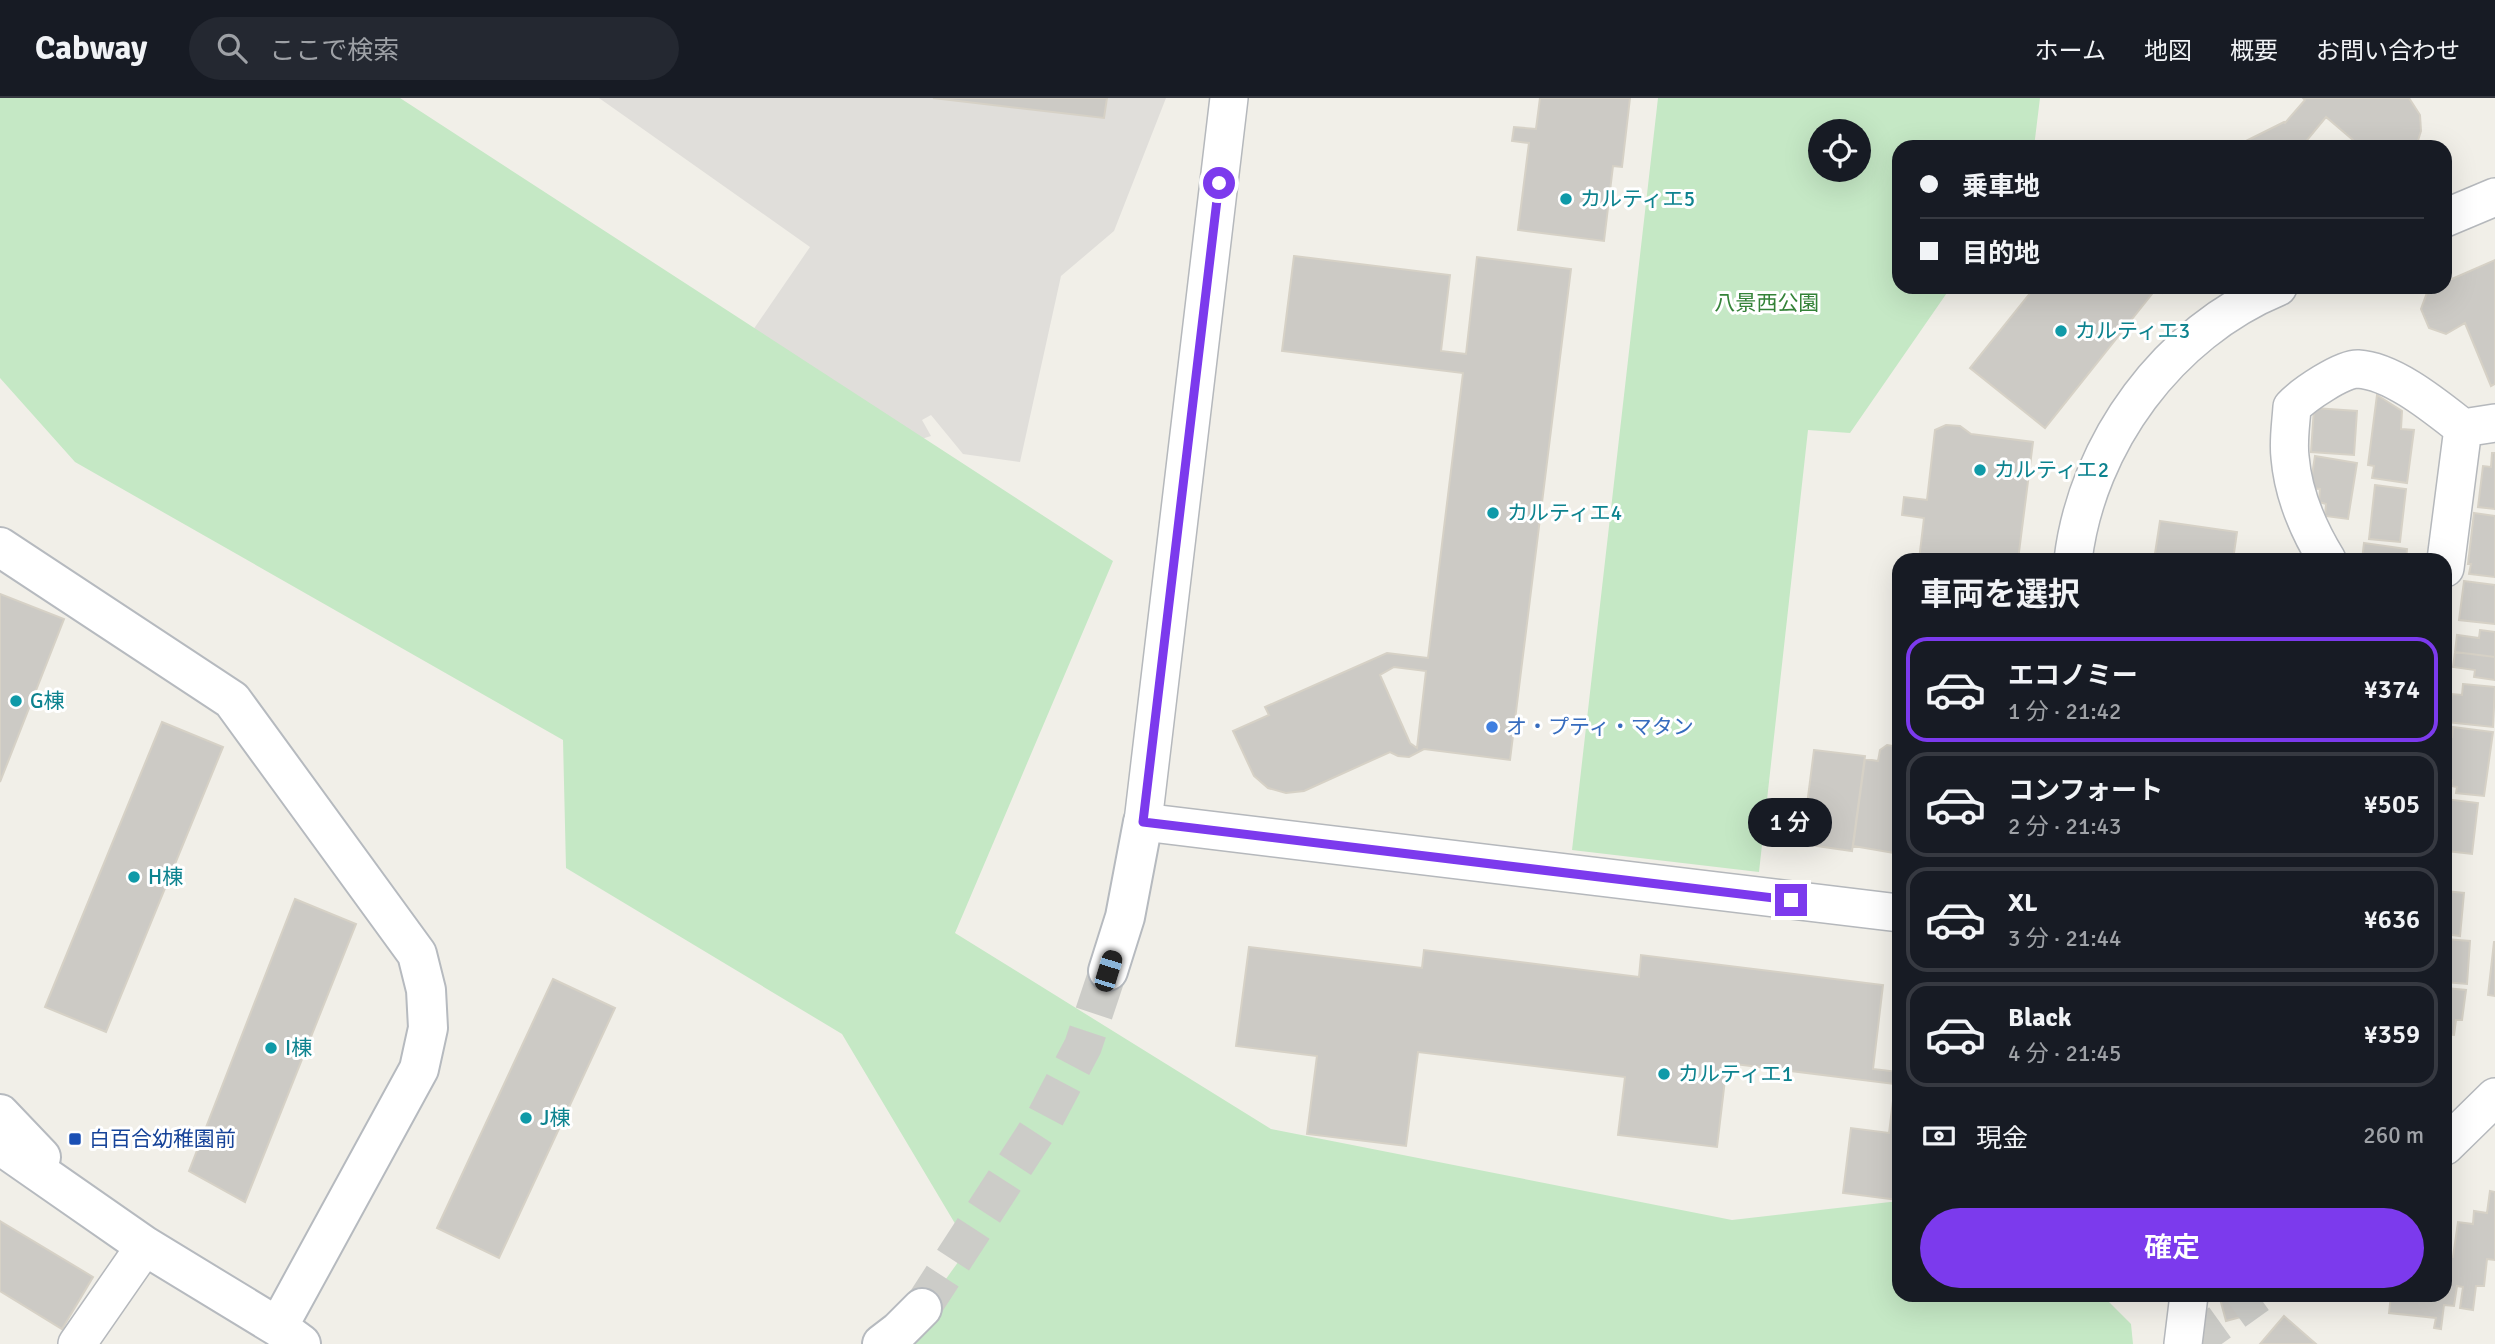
<!DOCTYPE html>
<html lang="ja">
<meta charset="utf-8">
<style>
body{margin:0;font-family:Signika,"Noto Sans JP",sans-serif;background:#242831;color:#f1f3f6;height:100vh;display:flex;flex-direction:column;font-size:26px;white-space:nowrap}
*{box-sizing:border-box;margin:0}
p{font-size:23px;color:#9ea1a6}
.icon{flex:none;width:38px;height:38px;fill:none;stroke:currentColor;stroke-width:2;stroke-linecap:round;stroke-linejoin:round}
.map{position:relative;flex:1;overflow:hidden}
.sheet{position:absolute;left:1892px;top:455px;width:560px;height:749px;display:flex;flex-direction:column;background:#171b24;border-radius:21px;box-shadow:0 7px 28px #0002}
.sheet>*{flex:none}
.banner{position:absolute;left:1892px;top:42px;width:560px;height:154px;border-radius:21px;box-shadow:0 7px 28px #0002;display:grid;align-content:center;height:154px;padding:0 28px;background:#171b24}
.controls{position:absolute;left:1808px;top:21px;display:grid;gap:14px}
.controls a{display:grid;place-items:center;width:63px;height:63px;border-radius:50%;background:#171b24;box-shadow:0 7px 28px #0002;font-size:35px}
.end{position:absolute;width:32px;height:32px;margin:-16px;border:9px solid #7c3aed;background:#fff;box-shadow:0 0 0 4px #fff}
.from{border-radius:50%}
.bubble{position:absolute;height:49px;border-radius:24px;background:#171b24;box-shadow:0 7px 28px #0002;font-size:23px;font-weight:600;line-height:49px;text-align:center}
.car{position:absolute;width:21px;height:42px;margin:-21px -10px;border-radius:9px;box-shadow:0 0 5px 2px #0007;background:linear-gradient(#222 24%,#8ab4d8 0 40%,#222 0 76%,#8ab4d8 0 86%,#222 0)}
.banner b{display:flex;align-items:center;gap:24px;height:66px;font-size:26px}
.banner b+b{border-top:2px solid #363941}
.banner i{width:18px;height:18px;background:#f1f3f6}
ul{padding:0;list-style:none}
li{display:flex;align-items:center;gap:21px;height:105px;margin:0 14px 10px;padding:0 14px;border:4px solid #363941;border-radius:21px}
li div{flex:1}
li b{display:block;font-size:26px}
li em{font-style:normal;font-weight:600}
li.on{border-color:#7c3aed}
li>.icon{width:63px;height:63px;stroke-width:1.5}
h2{padding:0 28px;font-size:32px;line-height:84px}
.pay{display:flex;align-items:center;gap:18px;height:77px;padding:0 28px;font-size:26px}
.pay p{margin-inline-start:auto}
.primary-button{display:flex;gap:14px;margin-top:auto;padding:14px 28px}
.primary-button a{flex:1;height:80px;border-radius:42px;background:#7c3aed;color:#fff;font-size:28px;font-weight:600;line-height:80px;text-align:center}
header{display:flex;align-items:center;gap:42px;box-sizing:border-box;height:98px;padding:0 35px;background:#171b24;border-bottom:2px solid #363941}
header strong{font-size:33px}
nav{display:flex;gap:38px;margin-inline-start:auto;font-size:24px}
.search{width:490px;height:63px;background:#242831;display:flex;align-items:center;gap:18px;box-sizing:border-box;padding:0 24px;border-radius:38px;color:#9ea1a6;font-size:26px}
.map>svg:first-child{display:block}
</style>
<header>
<strong>Cabway</strong>
<div class="search"><svg class="icon" aria-label="search" viewBox="0 0 24 24"><circle cx="10" cy="10" r="6"/><path d="M15 15l6 6"/></svg>ここで検索</div>
<nav><a>ホーム</a><a>地図</a><a>概要</a><a>お問い合わせ</a></nav>
</header>
<div class="map">
<svg width="2495" height="1246" viewBox="0 0 2495 1246">
<rect width="100%" height="100%" fill="#f1efe8"/>
<path fill="#e0deda" d="M599 0H1166L1114 133 1061 178 1020 364 963 356 931 317 922 322 931 338 896 349 742 248 810 149Z"/>
<path fill="#c5e8c5" fill-rule="evenodd" d="M0 0H400L1113 463 955 835 1271 1031 1732 1122 1899 1103V1197H2102L2131 1226 2133 1246H899L969 1149 842 936 566 770 563 642 75 364 0 280Z
M1658 0H2040L2034 49H1899V189H1951L1850 335 1808 332 1759 774 1572 752ZM1820 33H1858V72H1820Z"/>
<path fill="#cccac5" stroke="#d6d1c6" stroke-width="2" fill-rule="evenodd" d="M933 0H1107L1104 20Z
M1540 0H1630L1622 69 1613 68 1604 143 1518 132 1529 45 1512 43 1514 29 1536 31Z
M2303 0H2409L2420 17 2421 33 2416 49H2352L2349 47 2353 42 2326 19 2307 42 2316 49H2234L2284 24 2285 25 2305 2Z
M1294 158 1450 177 1441 253 1466 256 1477 159 1571 171 1510 662 1424 651 1409 659 1398 658 1390 654 1304 693 1286 695 1268 690 1254 678 1233 633 1269 617 1265 609 1387 555 1428 560 1463 275 1282 253ZM1394 569 1426 573 1417 650 1410 645 1380 577Z
M2495 162V286L2491 288 2465 225 2446 236 2429 230 2421 211 2428 192 2445 189V184Z
M2035 189H2167L2162 195 2156 191 2045 330 1970 270Z
M2377 297 2402 313 2401 331 2414 332 2407 385 2372 380 2374 368 2368 367Z
M2314 310 2357 313 2354 357 2311 354Z
M1946 327 1960 328 1971 336 2033 344 2018 462H1919L1924 420 1902 417 1904 399 1927 402 1935 332Z
M2492 355H2495V411L2478 409 2483 368 2491 369Z
M2315 358 2357 365 2348 421 2325 418 2326 406 2319 404 2320 391 2310 390Z
M2375 387 2406 391 2400 444 2369 441Z
M2474 415 2495 418V479L2469 476 2471 466H2468Z
M2160 423 2237 434 2233 462H2154Z
M2364 445 2407 451 2406 462H2362Z
M2464 483 2495 487V526L2459 522Z
M0 496 64 521 0 684Z
M2480 532 2495 534V559L2455 554 2457 537 2479 540Z
M2455 554 2495 559V582L2474 579 2475 572 2453 569Z
M2463 586 2495 589 2493 629 2447 624 2452 596 2462 597Z
M162 624 223 649 106 934 45 909Z
M2453 629 2493 634 2484 698 2456 695 2457 689 2451 688 2452 682 2445 681 2447 639H2452Z
M1887 647 1899 649V758L1894 755 1853 748 1865 661 1878 663 1880 652Z
M1814 652 1865 658 1852 753 1802 746Z
M2445 701 2478 705 2472 756 2447 753V748H2445Z
M2445 793 2464 795 2460 838 2445 836Z
M295 801 356 826 245 1104 189 1073Z
M2445 841 2470 843 2467 886 2445 884Z
M2494 844H2495V898L2488 897Z
M1249 849 1422 870 1424 852 1639 879 1641 857 1883 887 1873 971 1898 974 1899 965V1102L1843 1095 1851 1030 1889 1035 1895 986 1727 965 1717 1049 1618 1037 1625 979 1418 954 1406 1048 1307 1036 1317 958 1236 948Z
M553 881 615 910 499 1160 437 1130Z
M2445 890 2466 892 2462 922H2456L2454 937 2445 936Z
M2490 1093 2495 1094V1162L2487 1161 2484 1188H2476L2473 1212 2460 1210 2463 1189 2457 1188 2454 1208 2444 1207 2441 1231 2434 1230 2436 1220 2389 1215 2391 1197H2445V1158L2453 1159 2458 1124 2473 1126 2474 1113 2487 1115Z
M0 1123 93 1179 62 1231 0 1193Z
M2219 1197H2255L2259 1214 2226 1223Z
M2284 1218 2316 1246H2260Z"/>
<g fill="none" stroke-linecap="round" stroke-linejoin="round">
<path stroke="#ccccc8" stroke-width="37" stroke-dasharray="37 18" stroke-linecap="butt" d="M2190 1246 2258 1197"/>
<path stroke="#ccccc8" stroke-width="38" stroke-dasharray="38 19" stroke-linecap="butt" d="M922 1210 1044 1022 1083 948 1108 873"/>
<g stroke="#b5b8bc" stroke-width="40">
<path id="street" d="M1229 0 1143 724 1899 815
M2445 120 2495 99
M2073 462C2087 345 2169 234 2278 189
M2327 462C2308 431 2293 395 2290 359 2288 343 2291 325 2292 309 2303 297 2343 270 2358 271 2393 273 2436 309 2463 330L2495 325
M2445 470 2463 330
M2445 1048 2495 999
M77 1246 145 1148
M2183 1246 2189 1197"/>
</g>
<g stroke="#b6babf" stroke-width="42">
<path id="secondary" d="M0 449 232 602 417 856 426 892 428 930 419 971 278 1229
M1108 873 1125 819 1143 724
M0 1016 41 1059
M0 1047 145 1148 278 1229 301 1246
M882 1246 899 1233 922 1210"/>
</g>
<use href="#street" stroke="#fff" stroke-width="37"/>
<use href="#secondary" stroke="#fff" stroke-width="38"/>
</g>
<g fill="none" stroke-linecap="round" stroke-linejoin="round">
<path stroke="#7c3aed" stroke-width="9" d="M1219 85 1143 724 1791 802"/>
</g>
<g fill="#0f9aa8" stroke="#fff" stroke-width="2.5">
<circle cx="1566" cy="101" r="7"/>
<circle cx="2061" cy="233" r="7"/>
<circle cx="1980" cy="372" r="7"/>
<circle cx="1493" cy="415" r="7"/>
<circle cx="16" cy="603" r="7"/>
<circle cx="134" cy="779" r="7"/>
<circle cx="271" cy="950" r="7"/>
<circle cx="1664" cy="976" r="7"/>
<circle cx="526" cy="1020" r="7"/>
</g>
<circle fill="#3f7fe0" stroke="#fff" stroke-width="2.5" cx="1492" cy="629" r="7"/>
<rect fill="#1a4fb4" stroke="#fff" stroke-width="2.5" x="68" y="1034" width="14" height="14" rx="3.5"/>
<g text-anchor="middle" dominant-baseline="central" stroke-width="6" stroke-linejoin="round" paint-order="stroke">
<g font-size="21" fill="#0d838f" stroke="#fff" text-anchor="start">
<text x="1580" y="101">カルティエ5</text>
<text x="2075" y="233">カルティエ3</text>
<text x="1994" y="372">カルティエ2</text>
<text x="1507" y="415">カルティエ4</text>
<text x="30" y="603">G棟</text>
<text x="148" y="779">H棟</text>
<text x="285" y="950">I棟</text>
<text x="1678" y="976">カルティエ1</text>
<text x="540" y="1020">J棟</text>
</g>
<g font-size="21" fill="#348238" stroke="#fff">
<text x="1767" y="205">八景西公園</text>
</g>
<g font-size="21" fill="#366cbe" stroke="#fff" text-anchor="start">
<text x="1506" y="629">オ・プティ・マタン</text>
</g>
<g font-size="21" fill="#164399" stroke="#fff" text-anchor="start">
<text x="89" y="1041">白百合幼稚園前</text>
</g>
</g>
</svg>
<div class="controls">
<a><svg class="icon" aria-label="locate" viewBox="0 0 24 24"><circle cx="12" cy="12" r="6"/><path d="M12 2v4M12 18v4M2 12h4M18 12h4"/></svg></a>
</div>
<i class="end from" style="left:1219px;top:85px"></i>
<i class="end" style="left:1791px;top:802px"></i>
<div class="bubble" style="left:1748px;top:700px;width:84px">1 分</div>
<i class="car" style="left:1108px;top:873px;rotate:17deg"></i>
<div class="banner">
<b><i class="from"></i>乗車地</b>
<b><i></i>目的地</b>
</div>
<section class="sheet">
<h2>車両を選択</h2>
<ul>
<li class="on"><svg class="icon" aria-label="car" viewBox="0 0 24 24"><path d="M5 17H2v-5l4-1 3-4h7l3 4 3 1v5h-3M9 17h6M6 11h13"/><circle cx="7" cy="17" r="2"/><circle cx="17" cy="17" r="2"/></svg><div><b>エコノミー</b><p>1 分 · 21:42</p></div><em>¥374</em></li>
<li><svg class="icon" aria-label="car" viewBox="0 0 24 24"><path d="M5 17H2v-5l4-1 3-4h7l3 4 3 1v5h-3M9 17h6M6 11h13"/><circle cx="7" cy="17" r="2"/><circle cx="17" cy="17" r="2"/></svg><div><b>コンフォート</b><p>2 分 · 21:43</p></div><em>¥505</em></li>
<li><svg class="icon" aria-label="car" viewBox="0 0 24 24"><path d="M5 17H2v-5l4-1 3-4h7l3 4 3 1v5h-3M9 17h6M6 11h13"/><circle cx="7" cy="17" r="2"/><circle cx="17" cy="17" r="2"/></svg><div><b>XL</b><p>3 分 · 21:44</p></div><em>¥636</em></li>
<li><svg class="icon" aria-label="car" viewBox="0 0 24 24"><path d="M5 17H2v-5l4-1 3-4h7l3 4 3 1v5h-3M9 17h6M6 11h13"/><circle cx="7" cy="17" r="2"/><circle cx="17" cy="17" r="2"/></svg><div><b>Black</b><p>4 分 · 21:45</p></div><em>¥359</em></li>
</ul>
<div class="pay"><svg class="icon" aria-label="cash" viewBox="0 0 24 24"><path d="M3 7h18v10H3z"/><circle cx="12" cy="12" r="2"/></svg>現金<p>260 m</p></div>
<div class="primary-button"><a>確定</a></div>
</section>
</div>
